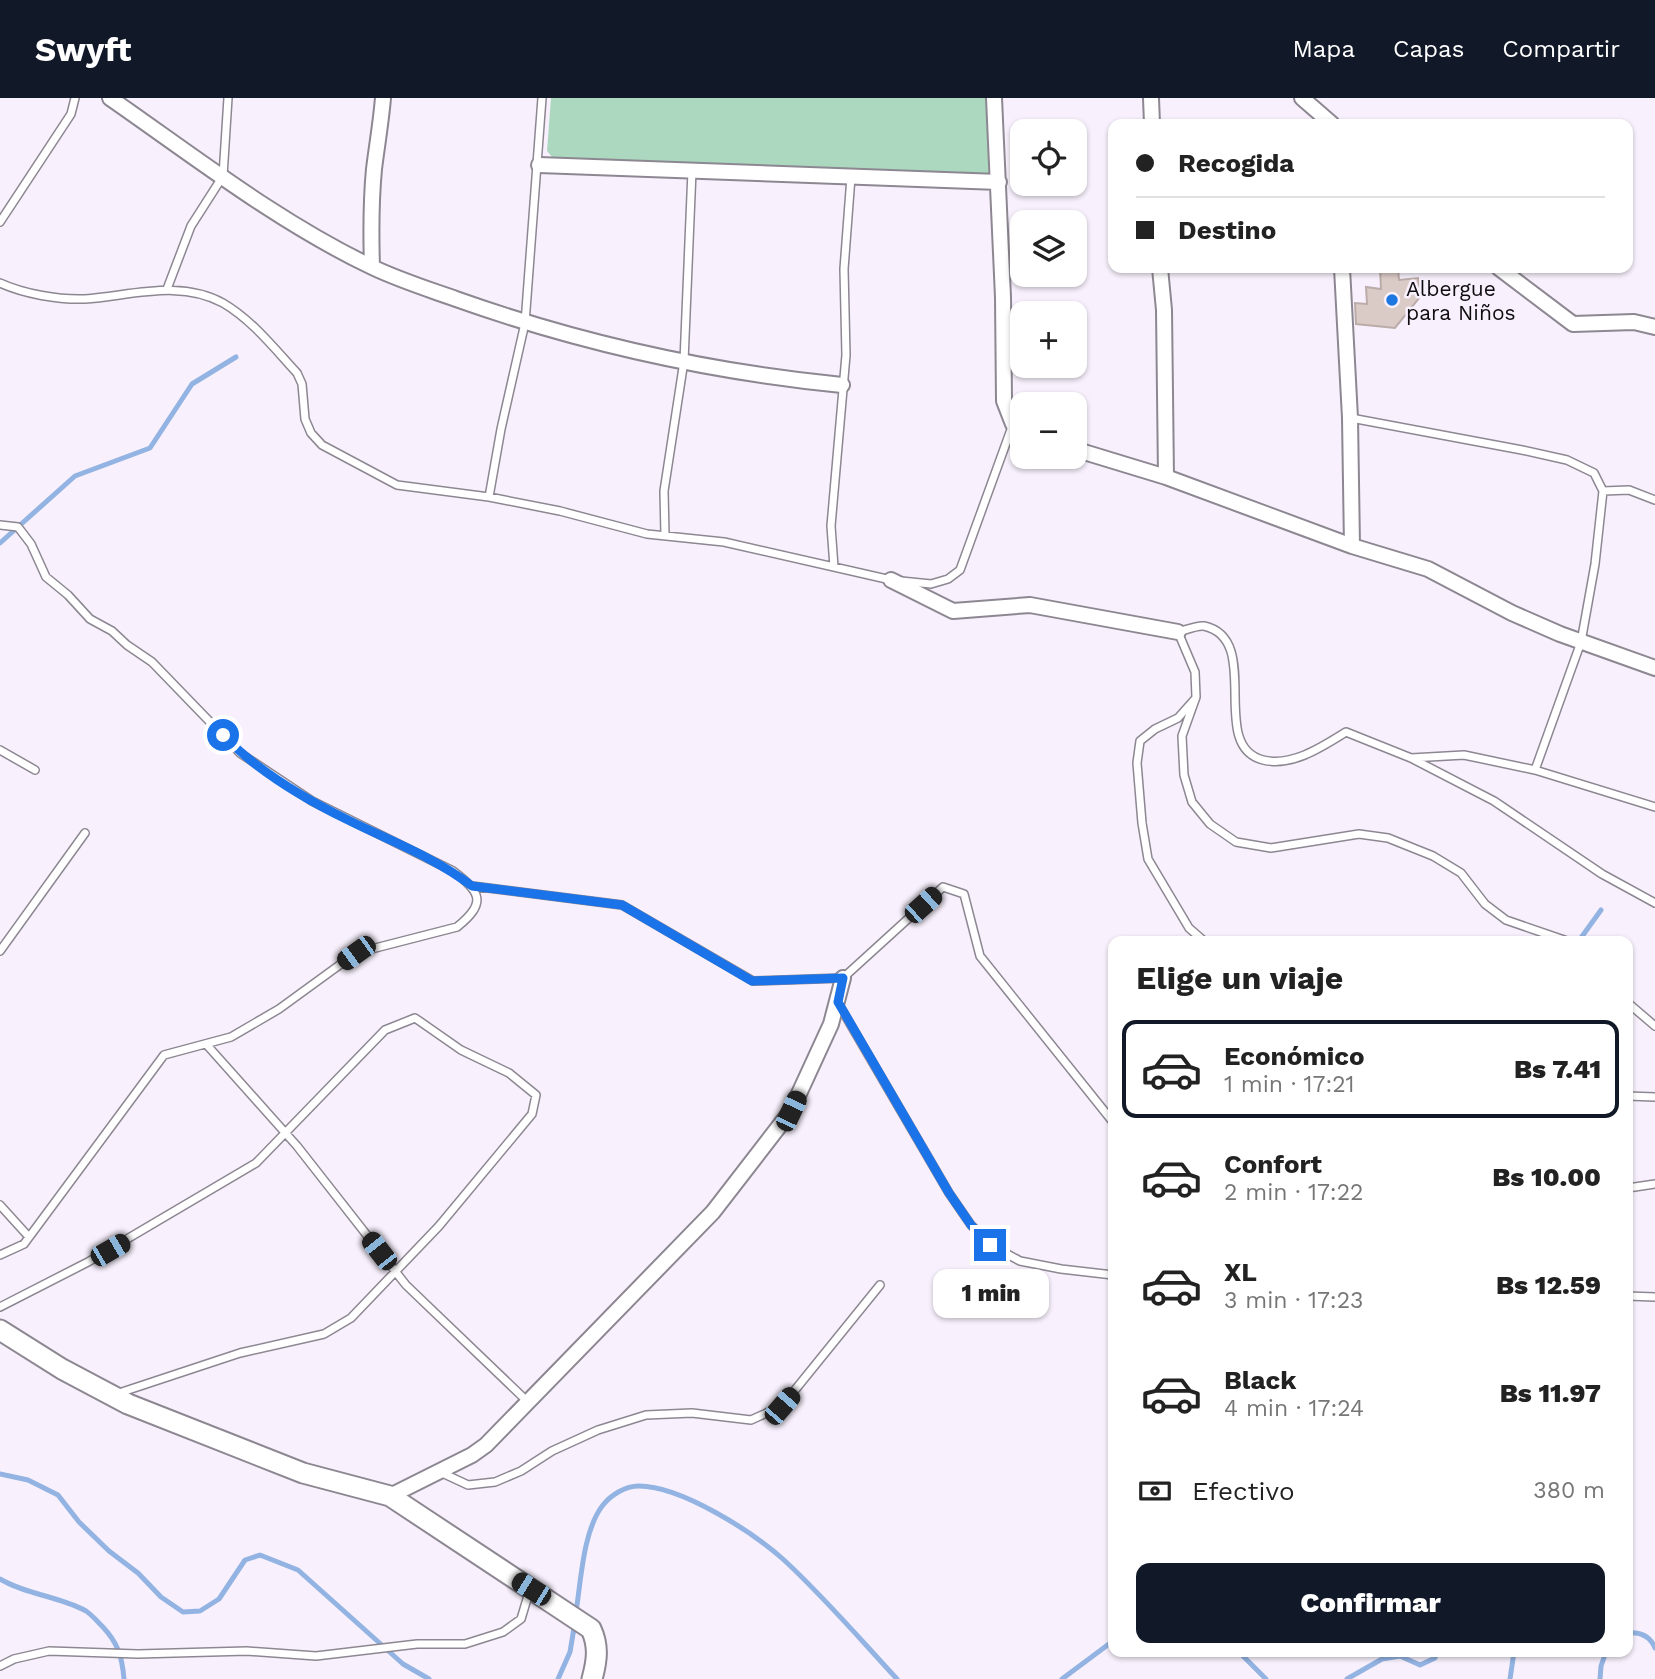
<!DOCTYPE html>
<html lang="es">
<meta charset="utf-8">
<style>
body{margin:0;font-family:"Work Sans",sans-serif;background:#f2f2f2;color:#222;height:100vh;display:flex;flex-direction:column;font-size:26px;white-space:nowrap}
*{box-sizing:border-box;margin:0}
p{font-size:23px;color:#767676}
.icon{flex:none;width:38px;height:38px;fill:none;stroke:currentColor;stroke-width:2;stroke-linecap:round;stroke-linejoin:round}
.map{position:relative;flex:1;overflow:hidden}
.details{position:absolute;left:1108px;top:838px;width:525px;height:721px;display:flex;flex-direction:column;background:#fff;border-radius:14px;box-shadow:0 2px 5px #0004}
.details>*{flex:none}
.guide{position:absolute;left:1108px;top:21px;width:525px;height:154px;border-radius:14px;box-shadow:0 2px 5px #0004;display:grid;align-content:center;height:154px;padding:0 28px;background:#fff}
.controls{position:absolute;left:1010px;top:21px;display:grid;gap:14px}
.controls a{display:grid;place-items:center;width:77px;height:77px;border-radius:14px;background:#fff;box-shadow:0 2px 5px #0004;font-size:35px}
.end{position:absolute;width:32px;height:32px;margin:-16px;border:9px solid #1a73e8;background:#fff;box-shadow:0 0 0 4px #fff}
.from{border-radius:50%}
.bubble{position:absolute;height:49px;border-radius:14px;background:#fff;box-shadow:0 2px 5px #0004;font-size:23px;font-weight:800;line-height:49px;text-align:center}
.car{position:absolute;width:21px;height:42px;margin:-21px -10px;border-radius:9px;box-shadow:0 0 5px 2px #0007;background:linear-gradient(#222 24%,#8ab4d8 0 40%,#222 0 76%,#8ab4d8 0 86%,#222 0)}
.guide b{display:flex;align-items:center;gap:24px;height:66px;font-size:26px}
.guide b+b{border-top:2px solid #e0e0e0}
.guide i{width:18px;height:18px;background:#222}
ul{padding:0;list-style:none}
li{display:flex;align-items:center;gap:21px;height:98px;margin:0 14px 10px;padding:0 14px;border:4px solid transparent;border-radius:14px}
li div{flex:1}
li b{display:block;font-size:26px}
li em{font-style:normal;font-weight:800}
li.active{border-color:#111827}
li>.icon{width:63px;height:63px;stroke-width:1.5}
h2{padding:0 28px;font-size:32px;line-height:84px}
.pay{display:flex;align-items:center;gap:18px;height:77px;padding:0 28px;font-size:26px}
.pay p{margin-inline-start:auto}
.button{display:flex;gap:14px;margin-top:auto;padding:14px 28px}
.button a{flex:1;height:80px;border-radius:14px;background:#111827;color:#fff;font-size:28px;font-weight:800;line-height:80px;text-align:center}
header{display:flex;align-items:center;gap:42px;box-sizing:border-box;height:98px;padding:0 35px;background:#111827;color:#fff}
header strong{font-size:33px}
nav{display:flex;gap:38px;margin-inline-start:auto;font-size:24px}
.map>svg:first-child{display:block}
</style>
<header>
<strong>Swyft</strong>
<nav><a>Mapa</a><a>Capas</a><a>Compartir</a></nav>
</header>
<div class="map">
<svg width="1655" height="1581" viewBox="0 0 1655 1581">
<rect width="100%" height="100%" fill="#f8f1fd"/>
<path fill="#abd8bf" d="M551 0H988L992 68 988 76 981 78 553 60 547 53Z"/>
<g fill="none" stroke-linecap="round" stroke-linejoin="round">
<path stroke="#93b3e2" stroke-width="5" d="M0 445 75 378 150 350 192 286 236 259
M1578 844 1601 812
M0 1376 28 1382 58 1397 79 1424 109 1453 138 1475 161 1499 183 1514 200 1513 219 1501 245 1462 260 1457 298 1472 403 1566 429 1581
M0 1481C27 1497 59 1498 86 1513 92 1517 97 1523 102 1528 118 1545 122 1558 124 1581
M576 1514C581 1483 583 1432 603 1407 611 1397 625 1388 639 1388 681 1388 753 1434 784 1462 824 1499 860 1541 897 1581
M1628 1535C1640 1534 1650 1538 1655 1550
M1239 1554 1266 1581
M558 1581 570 1554 575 1524
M1062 1581 1113 1543
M1347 1581 1382 1561 1400 1558 1420 1567 1435 1560 1436 1554
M1510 1581 1514 1554
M1600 1581 1601 1568 1606 1554"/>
</g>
<path fill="#dbcbc7" stroke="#bbaca9" stroke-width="2" d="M1380 170H1398L1399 182 1418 180 1420 199 1395 230 1356 226 1355 205 1367 206 1366 189 1381 191Z"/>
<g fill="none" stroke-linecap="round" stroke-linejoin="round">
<g stroke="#8d8792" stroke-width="10">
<path id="lane" d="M0 124 71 16 75 0
M0 185C24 196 59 202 85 201 130 198 180 181 223 205 252 222 274 250 297 275L302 286 305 321 311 335 322 347 397 387 489 399 560 413 647 436 724 444 891 482 931 486 948 481 960 472 1013 326
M167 191 191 128 223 78 228 0
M1351 320 1522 352 1567 362 1594 375 1603 393 1595 466 1581 544 1535 672
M1603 393 1629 392 1655 402
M489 399 501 331 525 225 542 0
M0 427 18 429 31 446 46 479 68 497 90 521 112 533 127 547 152 564 240 655 312 703 453 773C481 794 487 805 457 829L356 855 279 911 231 939 164 957 24 1146 0 1157
M665 437 664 393 684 263 692 73
M834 469 831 428 846 257 844 171 851 79
M1194 602 1178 620 1155 631 1140 643 1137 665 1142 725 1148 761 1189 830 1205 844
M0 652 35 672
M1411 660 1464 657 1535 672 1655 709
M472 788 622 807 753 883 843 880 943 789 964 796 980 858 1113 1024
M1570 844 1506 822 1485 806 1461 775 1433 758 1388 740 1359 736 1271 750 1236 744 1210 726 1192 704 1184 677 1182 638 1196 599 1195 574 1178 534C1186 532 1197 527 1204 528 1264 541 1207 648 1263 662 1292 669 1322 649 1346 634L1411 660 1494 703 1602 776 1655 805
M0 853 85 735
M838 905 949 1095 971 1127 991 1147 1020 1163 1061 1171 1113 1177
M1628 905 1655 928
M206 946 297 1048 406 1187 528 1304
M1628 998 1655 999
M1628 1090 1655 1086
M0 1107 29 1139
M1628 1198 1655 1199
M0 1209 88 1164 256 1065 385 932 415 920 461 952 509 975 536 997 532 1016 439 1128 351 1220 324 1236 240 1255 116 1296
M438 1373 468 1387 495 1384 521 1373 552 1353 598 1332 646 1317 692 1315 751 1322 782 1308 880 1187
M0 1568 14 1561 49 1553 138 1556 247 1553 316 1558 417 1546H465L503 1534 521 1521 530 1491"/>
</g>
<g stroke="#8d8792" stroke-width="18">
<path id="street" d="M110 0C195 59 278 124 372 169 399 182 428 191 456 201 580 245 711 274 842 287
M994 0 1003 199 1004 303 1013 326 1022 334
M1151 0 1152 26
M1302 0 1332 26
M539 67 999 84
M372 169C371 137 371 103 374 71 377 47 381 24 383 0
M1160 170 1164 212 1166 379
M1342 170 1350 320 1352 448
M1499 170 1573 226 1634 224 1655 229
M1074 351 1166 379 1352 448 1428 471 1512 515 1560 536 1655 570
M891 482 953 513 1030 507 1178 534
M390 1398 472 1357 486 1347 713 1114 791 1013 831 926 843 880"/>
</g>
<g stroke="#8d8792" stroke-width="23">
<path id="secondary" d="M0 1232 62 1271 128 1306 303 1375 390 1398 591 1531C599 1548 597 1563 592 1581"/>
</g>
<use href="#lane" stroke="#fff" stroke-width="7"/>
<use href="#street" stroke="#fff" stroke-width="14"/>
<use href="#secondary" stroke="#fff" stroke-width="19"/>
</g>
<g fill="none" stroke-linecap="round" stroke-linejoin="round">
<path stroke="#1a73e8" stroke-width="9" d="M223 637C257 673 303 700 348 722 390 743 434 759 472 788L622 807 752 883 843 880 838 904 949 1095 971 1127 990 1147"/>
</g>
<circle fill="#1d77e1" stroke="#f8f1fd" stroke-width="2.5" cx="1392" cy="202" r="7"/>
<g text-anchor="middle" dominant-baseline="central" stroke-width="5" stroke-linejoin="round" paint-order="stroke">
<g font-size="21" fill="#0e0c0f" stroke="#f8f1fd" text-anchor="start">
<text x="1406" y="190">Albergue<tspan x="1406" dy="24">para Niños</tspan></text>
</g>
</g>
</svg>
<div class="controls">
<a><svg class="icon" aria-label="locate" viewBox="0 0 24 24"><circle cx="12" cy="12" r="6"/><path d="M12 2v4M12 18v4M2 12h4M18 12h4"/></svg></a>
<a><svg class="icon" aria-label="layers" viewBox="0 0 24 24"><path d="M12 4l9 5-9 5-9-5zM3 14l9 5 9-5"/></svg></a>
<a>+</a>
<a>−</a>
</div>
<i class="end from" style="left:223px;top:637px"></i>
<i class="end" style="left:990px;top:1147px"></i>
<div class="bubble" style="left:933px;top:1171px;width:116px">1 min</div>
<i class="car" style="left:923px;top:807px;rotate:48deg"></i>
<i class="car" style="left:356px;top:855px;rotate:234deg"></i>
<i class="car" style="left:791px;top:1013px;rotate:25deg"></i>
<i class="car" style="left:110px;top:1152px;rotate:60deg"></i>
<i class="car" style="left:379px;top:1153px;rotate:322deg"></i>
<i class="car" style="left:782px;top:1308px;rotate:41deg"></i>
<i class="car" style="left:531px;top:1491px;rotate:302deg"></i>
<div class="guide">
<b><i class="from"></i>Recogida</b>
<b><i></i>Destino</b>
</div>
<section class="details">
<h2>Elige un viaje</h2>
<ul>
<li class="active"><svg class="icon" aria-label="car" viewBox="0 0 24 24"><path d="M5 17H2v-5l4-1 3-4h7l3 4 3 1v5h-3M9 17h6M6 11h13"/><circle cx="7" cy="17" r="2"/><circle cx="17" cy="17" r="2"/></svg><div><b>Económico</b><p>1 min · 17:21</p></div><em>Bs 7.41</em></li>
<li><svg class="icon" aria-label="car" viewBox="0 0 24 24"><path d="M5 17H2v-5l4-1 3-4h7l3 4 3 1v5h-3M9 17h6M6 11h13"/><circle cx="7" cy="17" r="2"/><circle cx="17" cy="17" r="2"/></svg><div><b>Confort</b><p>2 min · 17:22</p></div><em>Bs 10.00</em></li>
<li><svg class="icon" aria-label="car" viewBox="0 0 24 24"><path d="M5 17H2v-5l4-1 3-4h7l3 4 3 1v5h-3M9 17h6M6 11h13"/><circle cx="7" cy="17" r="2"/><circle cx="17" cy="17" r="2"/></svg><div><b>XL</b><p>3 min · 17:23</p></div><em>Bs 12.59</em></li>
<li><svg class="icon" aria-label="car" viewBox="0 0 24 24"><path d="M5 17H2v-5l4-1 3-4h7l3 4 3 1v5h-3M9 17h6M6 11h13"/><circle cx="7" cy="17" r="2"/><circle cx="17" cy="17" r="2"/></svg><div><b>Black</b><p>4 min · 17:24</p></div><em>Bs 11.97</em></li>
</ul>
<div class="pay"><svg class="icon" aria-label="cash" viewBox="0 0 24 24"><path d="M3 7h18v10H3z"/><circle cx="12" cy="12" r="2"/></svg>Efectivo<p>380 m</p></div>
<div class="button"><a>Confirmar</a></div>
</section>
</div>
